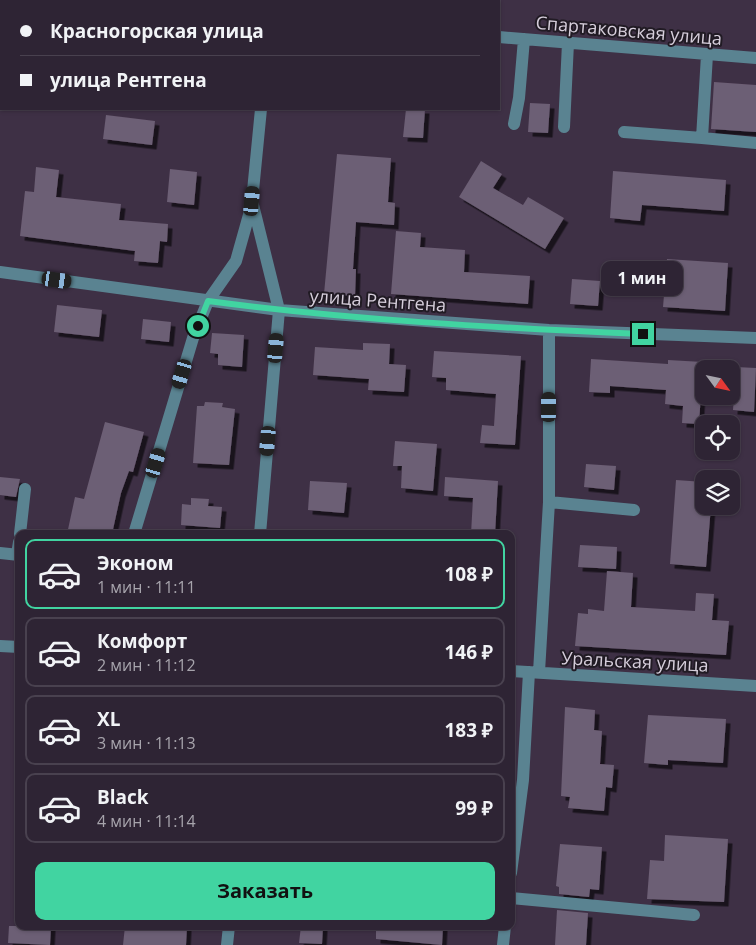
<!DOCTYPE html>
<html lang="ru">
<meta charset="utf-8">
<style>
body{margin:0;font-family:"Open Sans",sans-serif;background:#3a3040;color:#f1f3f6;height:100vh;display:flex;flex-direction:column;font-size:19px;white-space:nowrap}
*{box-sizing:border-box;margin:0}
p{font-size:16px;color:#a7a4ac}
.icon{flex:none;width:28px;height:28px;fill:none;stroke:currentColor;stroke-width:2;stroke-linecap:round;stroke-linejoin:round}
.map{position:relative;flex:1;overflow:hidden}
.drawer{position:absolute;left:15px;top:530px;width:500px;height:400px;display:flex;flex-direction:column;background:#2e2434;border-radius:10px;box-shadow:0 1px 4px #0004,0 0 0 1px #49414f}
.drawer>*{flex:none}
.top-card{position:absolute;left:0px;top:0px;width:500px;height:110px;box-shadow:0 1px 4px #0004,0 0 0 1px #49414f;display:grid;align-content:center;height:110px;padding:0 20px;background:#2e2434}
.needle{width:32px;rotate:123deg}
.tools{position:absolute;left:695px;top:360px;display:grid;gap:10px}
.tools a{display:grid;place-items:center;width:45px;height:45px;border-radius:10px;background:#2e2434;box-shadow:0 1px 4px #0004,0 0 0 1px #49414f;font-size:25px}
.end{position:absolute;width:22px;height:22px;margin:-11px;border:6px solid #41d4a1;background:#111;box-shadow:0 0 0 2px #111}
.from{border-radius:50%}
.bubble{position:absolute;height:35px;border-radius:10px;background:#2e2434;box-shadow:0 1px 4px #0004,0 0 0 1px #49414f;font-size:16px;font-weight:700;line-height:35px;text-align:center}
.car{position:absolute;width:15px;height:30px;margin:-15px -8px;border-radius:6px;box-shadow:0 0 4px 1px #0007;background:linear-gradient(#222 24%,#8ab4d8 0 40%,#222 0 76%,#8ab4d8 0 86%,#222 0)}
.top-card b{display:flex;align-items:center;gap:18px;height:48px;font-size:19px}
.top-card b+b{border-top:1px solid #49414f}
.top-card i{width:12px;height:12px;background:#f1f3f6}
ul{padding:9px 0 0;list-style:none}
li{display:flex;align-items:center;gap:15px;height:70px;margin:0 10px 8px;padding:0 10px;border:2px solid #49414f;border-radius:10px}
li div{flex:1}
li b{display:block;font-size:19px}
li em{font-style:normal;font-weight:700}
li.active{border-color:#41d4a1}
li>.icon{width:45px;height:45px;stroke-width:1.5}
.button{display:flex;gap:10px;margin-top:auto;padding:10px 20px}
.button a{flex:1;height:58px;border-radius:10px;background:#41d4a1;color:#111;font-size:20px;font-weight:700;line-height:58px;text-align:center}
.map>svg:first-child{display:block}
</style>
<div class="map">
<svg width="756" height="945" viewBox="0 0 756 945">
<defs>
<filter id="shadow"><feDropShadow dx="4.5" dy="4.5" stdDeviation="0" flood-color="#0009"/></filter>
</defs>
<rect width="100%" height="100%" fill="#3e3045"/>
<path fill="#6c5e74" filter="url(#shadow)" d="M714 82 756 85V132L711 129Z
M530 103 550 104 548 133 528 132Z
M406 109H425L423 138 403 137Z
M106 115 155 121 152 145 103 139Z
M337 154 391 158 388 202 395 203 394 225 356 222 353 269H356L355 296 324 294Z
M481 161 502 174 493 188 523 205 528 197 564 218 545 249 459 197Z
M36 167 59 170 56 197 121 204 119 220 168 224 167 242 160 241 158 263 134 261 135 251 20 236 25 191 34 192Z
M170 169 197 172 194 205 167 202Z
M613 171 726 180 724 211 642 205 640 221 610 218Z
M396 231 421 233 420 247 465 250 464 272 530 276 528 304 391 294Z
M667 259 728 263 725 311 663 307Z
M572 279 600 281 598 306 570 304Z
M57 305 102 310 99 337 54 332Z
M143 319 171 322 169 342 141 339Z
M212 333 244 335 242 367 218 365V354L210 353Z
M363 343 390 344 389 364 406 365 404 392 368 390 369 379 313 375 315 347 363 350Z
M434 351 521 356 515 445 480 443 482 425 494 426 496 394 446 390V378L432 377Z
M591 359 668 364V360L703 362 699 424 682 423 683 406 665 404 666 390 610 386V393L589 392Z
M736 367 756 368 754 412 733 410Z
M205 402 223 403 222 407 235 409 229 465 193 463 197 406H204Z
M105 422 144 432 133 472 129 471 121 493 112 534H67L75 497 84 499Z
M395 441 437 444 433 491 401 488 402 466H393Z
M586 464 616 466 614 490 584 487Z
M0 477 20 479 16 497 0 495Z
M445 477 498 481 495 534H471L473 498 444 496Z
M676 480 704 482V506H711L706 567 670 564Z
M310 481 347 483 344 513 308 510Z
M191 498 209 499 208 506 222 507 220 528 181 525 182 504 191 505Z
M580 545 617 547 616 569 578 567Z
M607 571 633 573 631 607 695 611 696 593 714 594 712 620 729 621 726 655 575 646 578 613 588 614V609L604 611Z
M565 707 595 710 594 730 602 731 600 764 614 765 612 788 606 787 604 811 568 808 570 797 561 796Z
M648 715 726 719 723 763 668 760V765L644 763Z
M665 835 728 839 724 902 647 899 650 860 664 861Z
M560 844 602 847 599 890 590 889 589 897 559 894V887L556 886Z
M557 910 588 913 586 945H555Z
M9 926H51L50 945 8 943Z
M125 926H187L186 945H123Z
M301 926H323L322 944 299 943Z
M376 926H443L442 945 376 939Z"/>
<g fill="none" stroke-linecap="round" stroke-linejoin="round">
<path stroke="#5a8391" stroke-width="12" d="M158 0 166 1
M476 1V0
M499 37 756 58
M707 55 702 138 756 143
M514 124 519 98 524 39
M564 127 568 43
M624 132 702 138
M0 272 279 310 549 330 756 338
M549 502 634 510
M20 534 25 489
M134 534 193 338 208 301 236 261 252 204
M260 534 279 310 252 201 261 109
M0 553 19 555
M17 555 19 542
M0 646 19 647
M511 671 756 686
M539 672 549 502V330
M511 873 523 780 529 672
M511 898 694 915
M227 945 229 926
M503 945 505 926"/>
</g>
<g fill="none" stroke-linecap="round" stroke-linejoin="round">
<path stroke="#41d4a1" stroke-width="6" d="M198 326 208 301C352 320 498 328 643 334"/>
</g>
<g text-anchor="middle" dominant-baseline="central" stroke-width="4" stroke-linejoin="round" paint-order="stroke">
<g font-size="18" fill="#d6cedb" stroke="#211b24">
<text transform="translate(629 30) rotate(5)">Спартаковская улица</text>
<text transform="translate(378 300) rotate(4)">улица Рентгена</text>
<text transform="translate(635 661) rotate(3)">Уральская улица</text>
</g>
</g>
</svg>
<div class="tools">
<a><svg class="needle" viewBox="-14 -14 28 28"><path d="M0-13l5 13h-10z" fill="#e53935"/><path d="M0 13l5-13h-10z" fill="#a7a4ac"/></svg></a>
<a><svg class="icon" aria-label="locate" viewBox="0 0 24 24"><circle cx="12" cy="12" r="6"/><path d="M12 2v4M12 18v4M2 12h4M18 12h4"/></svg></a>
<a><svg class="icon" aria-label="layers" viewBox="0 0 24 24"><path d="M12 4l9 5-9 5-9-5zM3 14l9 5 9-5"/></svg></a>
</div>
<i class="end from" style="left:198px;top:326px"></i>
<i class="end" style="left:643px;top:334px"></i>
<div class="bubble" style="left:601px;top:261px;width:82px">1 мин</div>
<i class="car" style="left:252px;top:201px;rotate:5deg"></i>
<i class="car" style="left:57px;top:280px;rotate:98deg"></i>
<i class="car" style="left:276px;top:348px;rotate:5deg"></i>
<i class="car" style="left:182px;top:374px;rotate:197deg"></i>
<i class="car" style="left:549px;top:407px;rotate:0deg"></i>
<i class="car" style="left:268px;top:441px;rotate:185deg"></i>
<i class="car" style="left:156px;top:463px;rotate:17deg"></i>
<div class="top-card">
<b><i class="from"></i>Красногорская улица</b>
<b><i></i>улица Рентгена</b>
</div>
<section class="drawer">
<ul>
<li class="active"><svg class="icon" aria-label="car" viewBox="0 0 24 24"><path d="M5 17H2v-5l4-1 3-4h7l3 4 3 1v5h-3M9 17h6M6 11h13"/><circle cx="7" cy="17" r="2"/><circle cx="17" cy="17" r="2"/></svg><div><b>Эконом</b><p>1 мин · 11:11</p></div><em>108 ₽</em></li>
<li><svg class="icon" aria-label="car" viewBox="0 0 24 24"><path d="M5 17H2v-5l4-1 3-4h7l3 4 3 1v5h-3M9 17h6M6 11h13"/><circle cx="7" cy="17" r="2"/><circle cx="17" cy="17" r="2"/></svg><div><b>Комфорт</b><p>2 мин · 11:12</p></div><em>146 ₽</em></li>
<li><svg class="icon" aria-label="car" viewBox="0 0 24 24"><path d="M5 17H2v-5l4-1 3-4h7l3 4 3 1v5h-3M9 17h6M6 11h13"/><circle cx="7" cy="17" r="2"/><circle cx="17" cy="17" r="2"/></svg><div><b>XL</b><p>3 мин · 11:13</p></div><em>183 ₽</em></li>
<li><svg class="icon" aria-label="car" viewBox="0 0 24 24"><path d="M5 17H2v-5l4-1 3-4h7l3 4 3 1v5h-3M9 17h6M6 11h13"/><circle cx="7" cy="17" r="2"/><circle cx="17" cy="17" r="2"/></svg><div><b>Black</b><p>4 мин · 11:14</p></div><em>99 ₽</em></li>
</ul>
<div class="button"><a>Заказать</a></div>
</section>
</div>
